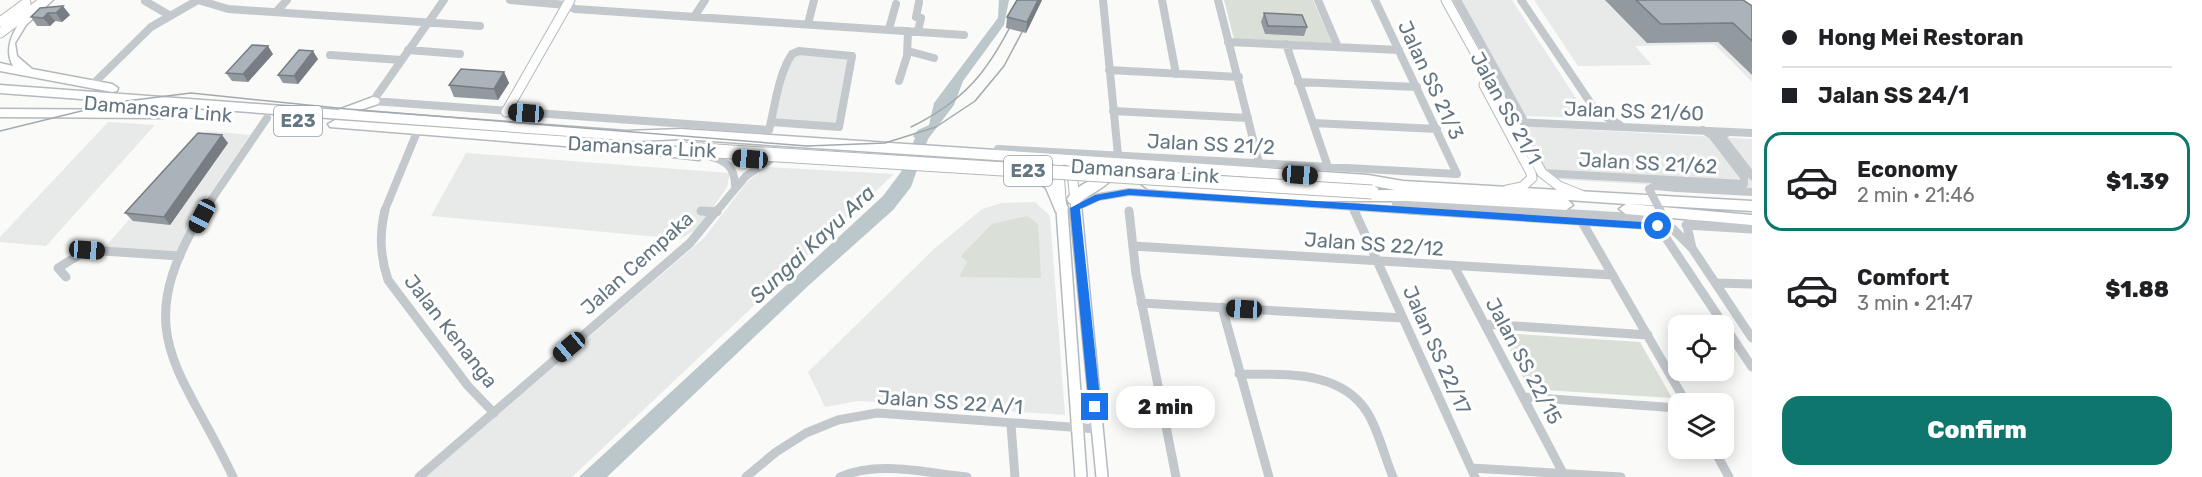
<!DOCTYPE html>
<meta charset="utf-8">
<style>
body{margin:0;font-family:Rubik,sans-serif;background:#f6f6f6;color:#202124;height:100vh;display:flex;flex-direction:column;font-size:22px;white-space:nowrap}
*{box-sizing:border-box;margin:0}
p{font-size:20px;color:#757577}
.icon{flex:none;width:33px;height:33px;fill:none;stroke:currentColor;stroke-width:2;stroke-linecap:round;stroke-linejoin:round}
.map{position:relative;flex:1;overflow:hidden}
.side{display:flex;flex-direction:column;background:#fff;width:450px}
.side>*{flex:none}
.top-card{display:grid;align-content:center;height:132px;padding:0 30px;background:#fff}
.tools{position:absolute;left:1668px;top:315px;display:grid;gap:12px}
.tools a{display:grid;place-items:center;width:66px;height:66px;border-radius:12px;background:#fff;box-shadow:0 3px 15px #0003;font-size:30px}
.end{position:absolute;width:27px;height:27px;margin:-14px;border:8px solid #1a73e8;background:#fff;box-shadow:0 0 0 3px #fff}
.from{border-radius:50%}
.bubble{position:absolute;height:42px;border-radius:18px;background:#fff;box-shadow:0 3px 15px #0003;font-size:20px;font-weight:800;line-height:42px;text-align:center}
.car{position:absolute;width:18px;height:36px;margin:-18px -9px;border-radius:8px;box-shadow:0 0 4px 2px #0007;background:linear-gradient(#222 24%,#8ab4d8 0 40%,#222 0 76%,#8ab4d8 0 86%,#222 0)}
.top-card b{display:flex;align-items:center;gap:21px;height:57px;font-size:22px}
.top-card b+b{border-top:2px solid #e0e0e0}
.top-card i{width:15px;height:15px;background:#202124}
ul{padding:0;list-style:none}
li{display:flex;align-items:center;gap:18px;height:99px;margin:0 12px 9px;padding:0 18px;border:3px solid transparent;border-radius:18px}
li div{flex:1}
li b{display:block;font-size:22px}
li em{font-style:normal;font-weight:800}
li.current{border-color:#0f766e}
li>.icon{width:54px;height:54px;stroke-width:1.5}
.action{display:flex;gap:12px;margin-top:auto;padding:12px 30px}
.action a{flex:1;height:69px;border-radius:18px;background:#0f766e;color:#fff;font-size:24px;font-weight:800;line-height:69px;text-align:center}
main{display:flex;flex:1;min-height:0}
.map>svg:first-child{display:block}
</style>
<main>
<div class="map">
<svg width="1752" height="477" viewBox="0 0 1752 477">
<rect width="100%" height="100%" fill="#fafaf8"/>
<path fill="#e8e9e9" d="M1459 0H1512L1589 118 1525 116Z
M1534 0H1713L1752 30V82L1714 44 1635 46 1652 65 1578 66Z
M788 53 856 57 842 126 768 120Z
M108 122 155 125 46 246 0 242V237Z
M1521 126 1752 139V191L1554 179 1546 171Z
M207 131 250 135 205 201 176 253 105 247Z
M466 153 730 173 727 187 699 228 680 239 431 216Z
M766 167 894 174 572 477H425L704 238 747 182Z
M1035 202 1050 216 1065 415 858 401 825 407 808 372 934 249 982 209 1002 203Z"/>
<path fill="#dadfd7" d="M1224 0H1313L1332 43 1234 39Z
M1027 216 1038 224 1041 278 959 277 967 262 961 256 992 224Z
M1503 333 1640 342 1672 398 1528 389Z"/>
<path fill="#bbc7cb" d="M999 0H1009L1004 25 963 81 954 105 928 139 911 187 893 210 808 286 607 477H579L883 196 901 172 915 138 913 136 918 130 929 125 934 103 998 18Z"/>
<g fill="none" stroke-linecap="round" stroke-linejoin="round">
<g stroke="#b3babf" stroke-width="11">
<path id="secondary-far1" d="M1446 0 1542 173 1559 186 1581 195
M0 22 26 3
M0 33 45 0
M1484 85 1531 173 1532 178 1522 187 1507 190
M506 112 570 0
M1058 159 1062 212
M1071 160 1076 212"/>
</g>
<g stroke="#b3babf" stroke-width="14">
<path id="secondary" d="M1062 210 1081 477
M1076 210 1102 477"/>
</g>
<g stroke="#b4b9bd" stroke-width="3">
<path id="highway" d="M40 0H53L26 25 15 43 17 56 32 69 112 84 118 88 117 91 112 92 0 71V63L13 66C0 43 22 16 40 0Z
M0 85 338 110 373 97 378 98 380 101 378 104 357 111 627 131 681 129 1368 175 1403 181 1752 201V211L1629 204 1752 215V225L1626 214 1619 209 1626 204 1568 200 1573 205 1566 210 1407 201H1304L1148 189 1141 184 1148 179 1304 191 1395 190 1368 185 681 139 637 141 181 107 185 110 183 113 164 118 0 117V109L164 110 176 106 0 93Z
M335 120 628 141 699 150 706 155 699 160 614 150 330 127 328 124Z
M1036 171 1057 181 1068 208 1066 212H1056L1046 188 1029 176Z
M1103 176 1110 181C1104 188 1088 195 1079 203H1069L1067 199C1075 187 1089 180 1103 176Z"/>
</g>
<path stroke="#c3c8cc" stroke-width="8" d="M198 0 228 9 480 26
M444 0 373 101 769 130C775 106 778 75 792 54L799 51 852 56 839 127 771 122
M510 0 566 5 575 9 964 35
M1103 0 1118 155
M1162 0 1176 74
M1218 0 1259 163
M1318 0 1338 47
M1457 0 1523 119
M1521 0 1596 111 1620 125
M145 1 169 15
M276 12 287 0
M694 17 705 0
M808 24 814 0
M889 29 896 4
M918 31 921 18 916 17 919 2
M1228 42 1399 50
M1286 44 1328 167
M408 50 460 54
M908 51 934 58
M330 55 401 60
M1109 70 1239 77
M899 81 907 56 908 31
M1298 82 1417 87
M92 85 151 27 198 0
M1113 111 1248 118
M1514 122 1752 133
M1313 123 1437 129
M1729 132 1721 136 1752 176
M998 149 1457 174 1375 0
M708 156C726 160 735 167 735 186
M1542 173 1744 184V177L1712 135 1703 130
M1677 188 1752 192
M1396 204 1534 212
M1352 205 1355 212
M1075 208 1098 197 1129 192 1431 212
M701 211 715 212
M203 212 267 118
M384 212 417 132
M716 212 746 176 770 160"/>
<path stroke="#c3c8cc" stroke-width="9" d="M204 210C127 334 181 366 233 477
M385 210C379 235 380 256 388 280L468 386 494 413
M1354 210 1475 477
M1409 210 1658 226 1673 229 1692 248
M1508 210 1659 219
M701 211 717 212
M1129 211 1136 274 1176 477
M1698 217 1687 226 1692 248 1752 338
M1582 222 1687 404
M1686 225 1752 229
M1658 226 1752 367
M1133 246 1613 275
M1454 266 1563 473
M66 277 58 268 87 250 180 256
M1716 283 1752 284
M1141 303 1403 318
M1222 307 1269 477
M1485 324 1648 335
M1239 374C1283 375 1340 369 1367 412 1379 431 1384 456 1393 477
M1523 397 1678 408
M1011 425 1015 477
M1713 448 1729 477
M1471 468 1621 477
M419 477 690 243 717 210
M746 477 776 452 806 433 838 420 877 413 1097 429
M840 477C878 460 927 473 967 477"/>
<use href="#secondary-far1" stroke="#fff" stroke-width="9"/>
<use href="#secondary" stroke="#fff" stroke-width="11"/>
<use href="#highway" fill="#fff" fill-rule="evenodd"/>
<path stroke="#a2aab0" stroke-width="1.5" d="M911 127C975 96 993 61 1024 0
M0 131 118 102 191 93 347 109 807 146 885 143 936 127 975 101 1004 66 1039 0"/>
<g stroke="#b4b9bd" stroke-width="15" stroke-linecap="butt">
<path id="highway-bridge" d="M684 149 1372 192"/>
</g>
<path stroke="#c3c8cc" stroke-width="8" d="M1661 212 1649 189 1655 186 1677 188"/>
<path stroke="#c3c8cc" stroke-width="9" d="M1659 219 1660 210"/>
<use href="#highway-bridge" stroke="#fff" stroke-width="13"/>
</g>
<path fill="#929a9f" d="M1042 0 1026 33 1006 28 1007 17Z
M1605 0H1743L1752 6V75L1718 42 1647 43Z
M40 8 70 15 62 22 55 21 50 26H37L31 17Z
M1264 13 1307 27 1304 36 1265 34 1261 22Z
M273 54 248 82 232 81 226 73Z
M318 59 298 84 283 83 278 75Z
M504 72 509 83 498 100 454 97 449 85Z
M228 143 170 225 133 221 125 213Z"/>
<path fill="#777d82" d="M1038 0H1042L1026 33 1027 22Z
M63 6 70 15 62 22 56 13Z
M48 13 55 21 50 26 43 18Z
M268 46 273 54 248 82 243 74Z
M313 51 318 59 298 84 294 76Z
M504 72 509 83 498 100 494 89Z
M222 135 228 143 170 225 164 217Z"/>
<path fill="#aab3b9" stroke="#777d82" stroke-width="1.5" d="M1017 0H1038L1027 22 1007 17Z
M1636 0H1743L1752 6V41L1733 23 1661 24Z
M63 6 56 13H48L43 18 31 17 40 8Z
M1264 13 1302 15 1307 27 1268 26Z
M252 45 268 46 243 74 226 73Z
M299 50 313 51 294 76 278 75Z
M461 69 504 72 494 89 449 85Z
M198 133 222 135 164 217 125 213Z"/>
<path fill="#1a73e8" d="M1129 189 1658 223 1663 226 1658 230 1129 195 1100 200 1080 209 1101 407 1095 412 1089 407 1070 208 1095 195Z"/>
<g text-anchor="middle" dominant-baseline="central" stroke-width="6" stroke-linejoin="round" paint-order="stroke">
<g fill="#fff" stroke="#939fa8" stroke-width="1.5">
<rect x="274" y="106" width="48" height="30" rx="4.5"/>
<rect x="1004" y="156" width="48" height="30" rx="4.5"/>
</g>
<g font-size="18" font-weight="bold" fill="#657683">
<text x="298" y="121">E23</text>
<text x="1028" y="171">E23</text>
</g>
<g font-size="20" fill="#657683" stroke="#fff">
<text transform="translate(1431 80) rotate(65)">Jalan SS 21/3</text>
<text transform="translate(1506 108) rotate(61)">Jalan SS 21/1</text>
<text transform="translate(158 109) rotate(5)">Damansara Link</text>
<text transform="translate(1634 111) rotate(2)">Jalan SS 21/60</text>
<text transform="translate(1211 144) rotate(3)">Jalan SS 21/2</text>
<text transform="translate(642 147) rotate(3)">Damansara Link</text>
<text transform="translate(1648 163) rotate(3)">Jalan SS 21/62</text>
<text transform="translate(1145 171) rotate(4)">Damansara Link</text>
<text transform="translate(1374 244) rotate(4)">Jalan SS 22/12</text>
<text transform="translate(637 263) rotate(-42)">Jalan Cempaka</text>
<text transform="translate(451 331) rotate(52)">Jalan Kenanga</text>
<text transform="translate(1437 350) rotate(66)">Jalan SS 22/17</text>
<text transform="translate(1524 361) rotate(62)">Jalan SS 22/15</text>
<text transform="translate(950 402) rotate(4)">Jalan SS 22 A/1</text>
</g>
<g font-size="21" font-style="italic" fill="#60757c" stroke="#fff">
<text transform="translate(812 244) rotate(-43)">Sungai Kayu Ara</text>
</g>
</g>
</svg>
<div class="tools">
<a><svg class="icon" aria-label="locate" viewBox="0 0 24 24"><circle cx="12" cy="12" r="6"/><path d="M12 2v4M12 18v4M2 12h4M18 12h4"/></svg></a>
<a><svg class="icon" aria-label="layers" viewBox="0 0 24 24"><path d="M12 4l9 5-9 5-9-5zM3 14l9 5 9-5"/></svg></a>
</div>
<i class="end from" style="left:1658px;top:226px"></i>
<i class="end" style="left:1095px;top:407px"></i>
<div class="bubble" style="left:1116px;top:386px;width:99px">2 min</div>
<i class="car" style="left:526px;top:113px;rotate:274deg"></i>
<i class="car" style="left:750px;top:159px;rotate:274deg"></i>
<i class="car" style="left:1300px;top:175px;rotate:94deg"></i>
<i class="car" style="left:202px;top:216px;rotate:208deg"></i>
<i class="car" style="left:87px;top:250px;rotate:94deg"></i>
<i class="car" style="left:1244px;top:309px;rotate:273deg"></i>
<i class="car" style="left:569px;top:347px;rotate:230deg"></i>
</div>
<section class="side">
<div class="top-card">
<b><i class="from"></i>Hong Mei Restoran</b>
<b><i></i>Jalan SS 24/1</b>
</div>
<ul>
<li class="current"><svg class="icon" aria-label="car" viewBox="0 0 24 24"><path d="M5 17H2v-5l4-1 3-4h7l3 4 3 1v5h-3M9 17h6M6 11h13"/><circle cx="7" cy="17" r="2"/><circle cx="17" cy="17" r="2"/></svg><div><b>Economy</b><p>2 min · 21:46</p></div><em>$1.39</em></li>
<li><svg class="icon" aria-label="car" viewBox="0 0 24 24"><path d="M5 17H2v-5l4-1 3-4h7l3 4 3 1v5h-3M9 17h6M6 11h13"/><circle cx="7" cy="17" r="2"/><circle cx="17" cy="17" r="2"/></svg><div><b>Comfort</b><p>3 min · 21:47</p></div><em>$1.88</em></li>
</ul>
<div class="action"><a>Confirm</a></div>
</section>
</main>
